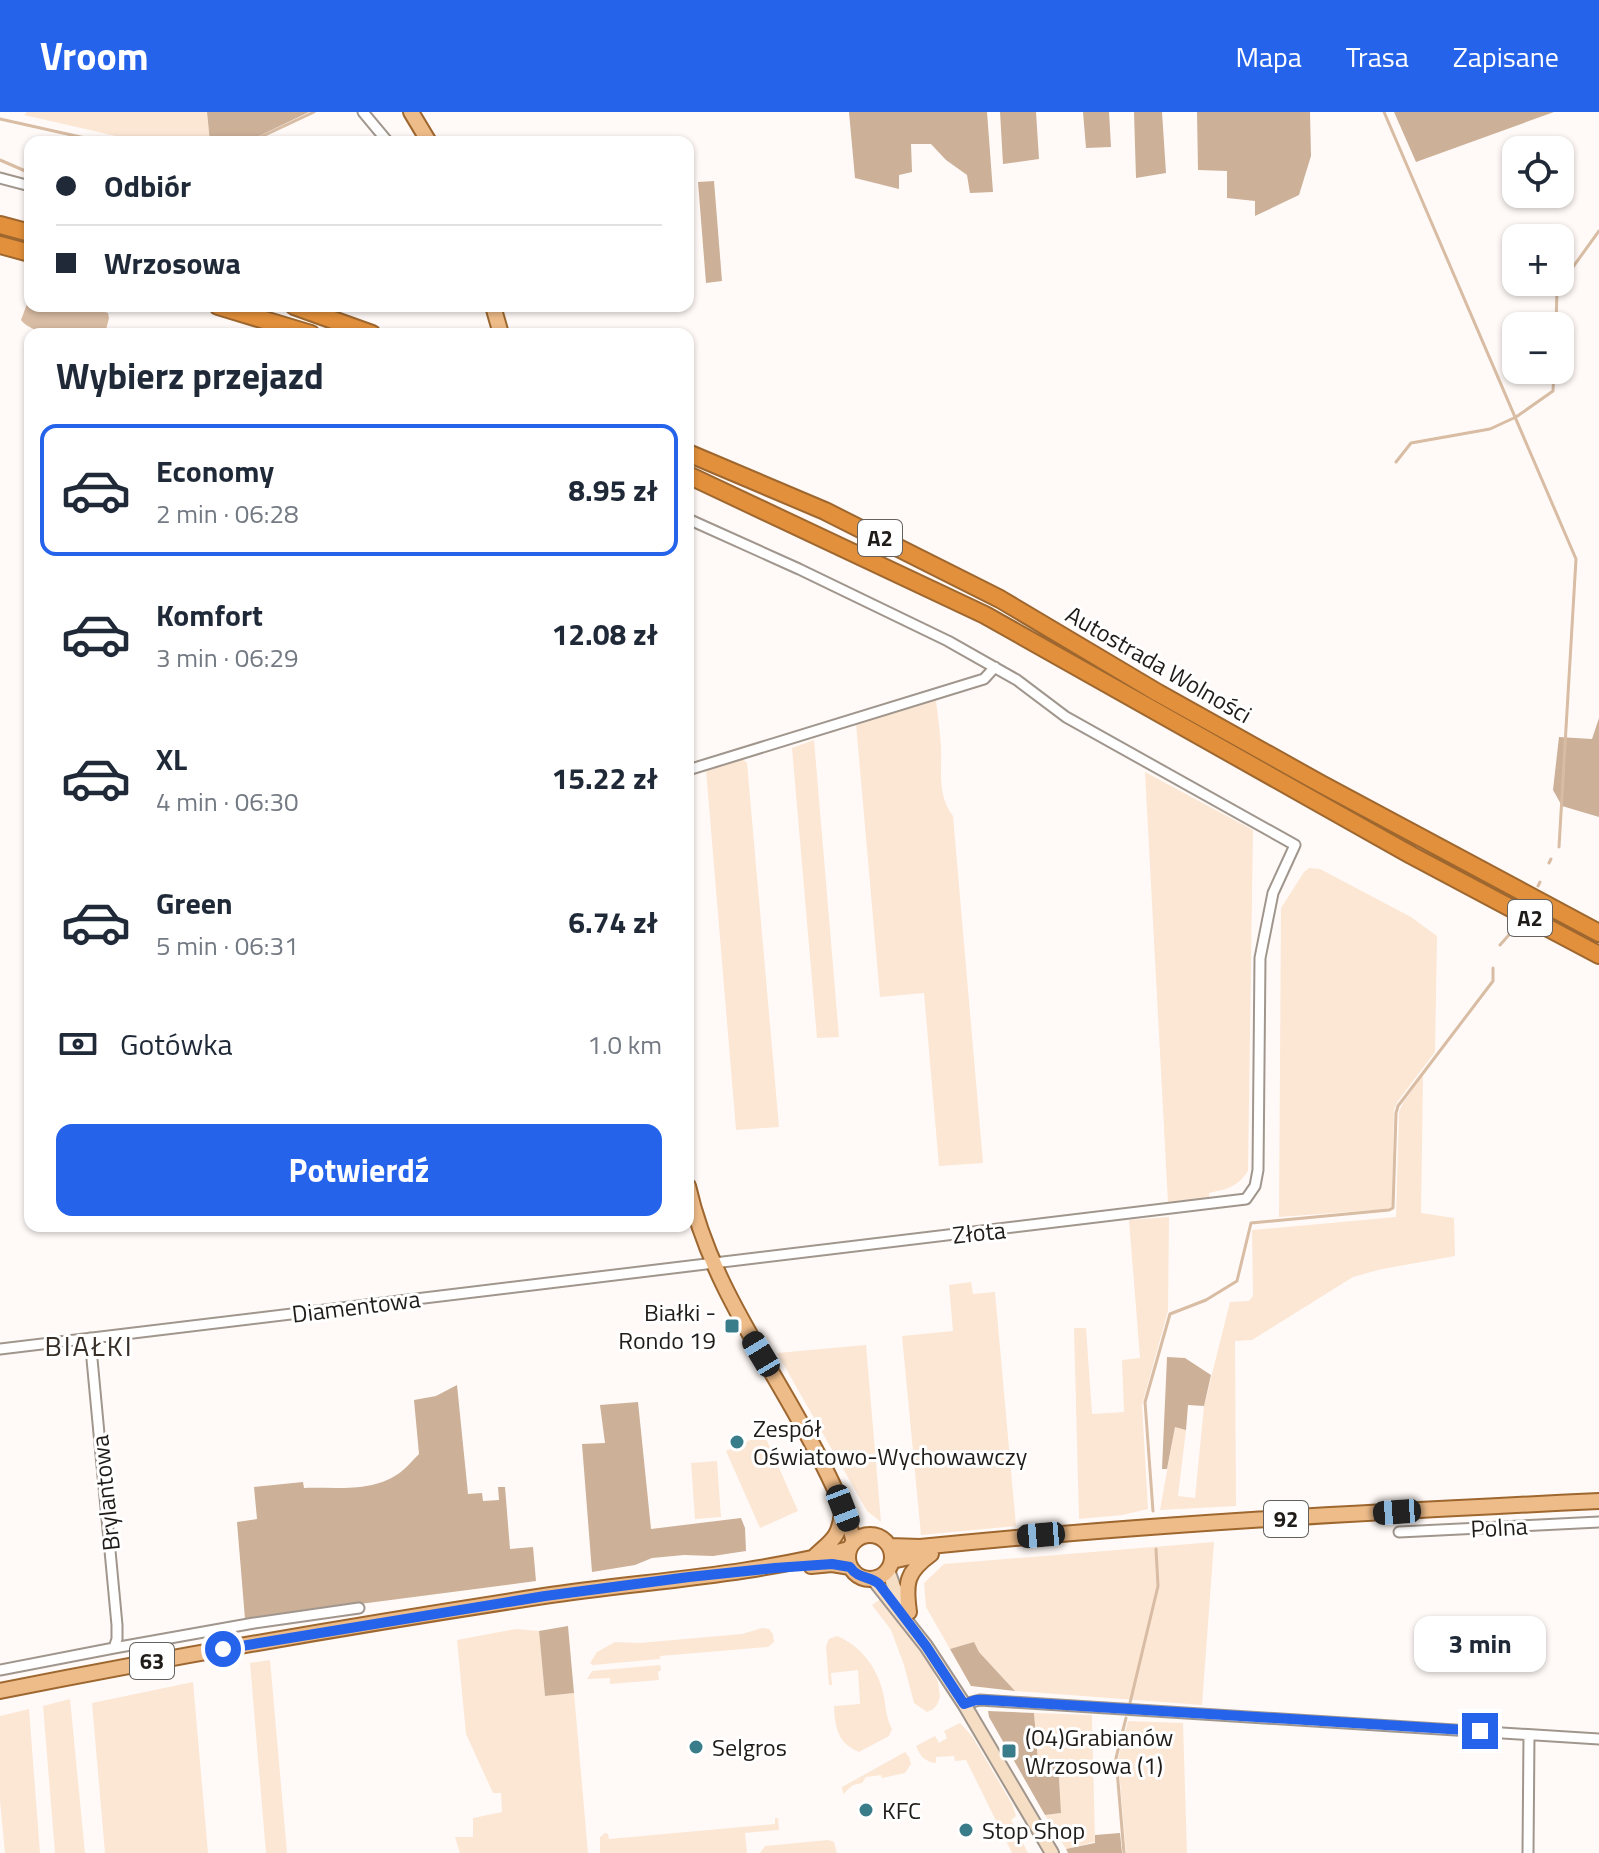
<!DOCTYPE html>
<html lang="pl">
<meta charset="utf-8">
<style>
body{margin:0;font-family:"Titillium Web",sans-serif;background:#f6f6f7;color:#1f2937;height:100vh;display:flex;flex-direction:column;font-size:30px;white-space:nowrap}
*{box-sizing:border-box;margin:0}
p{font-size:26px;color:#747a83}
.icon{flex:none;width:44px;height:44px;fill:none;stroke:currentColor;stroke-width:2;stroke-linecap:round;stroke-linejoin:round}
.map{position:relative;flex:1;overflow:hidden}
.drawer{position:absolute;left:24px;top:216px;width:670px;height:904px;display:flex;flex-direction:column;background:#fff;border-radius:16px;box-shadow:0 2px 6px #0004}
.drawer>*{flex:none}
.banner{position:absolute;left:24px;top:24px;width:670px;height:176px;border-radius:16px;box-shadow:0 2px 6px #0004;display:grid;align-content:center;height:176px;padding:0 32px;background:#fff}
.fabs{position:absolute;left:1502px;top:24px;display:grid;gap:16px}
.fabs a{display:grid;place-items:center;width:72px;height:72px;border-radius:16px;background:#fff;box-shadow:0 2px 6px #0004;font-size:40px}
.end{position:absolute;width:36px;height:36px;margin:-18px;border:10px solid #2563eb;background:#fff;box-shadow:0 0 0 4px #fff}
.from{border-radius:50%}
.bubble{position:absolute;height:56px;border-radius:16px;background:#fff;box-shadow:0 2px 6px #0004;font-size:26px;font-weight:700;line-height:56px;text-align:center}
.car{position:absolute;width:24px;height:48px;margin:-24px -12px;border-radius:10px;box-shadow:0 0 6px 2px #0007;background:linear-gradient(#222 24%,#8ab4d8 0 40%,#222 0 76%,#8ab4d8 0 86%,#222 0)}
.banner b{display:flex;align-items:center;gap:28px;height:76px;font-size:30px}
.banner b+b{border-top:2px solid #e0e1e3}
.banner i{width:20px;height:20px;background:#1f2937}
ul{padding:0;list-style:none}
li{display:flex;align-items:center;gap:24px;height:132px;margin:0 16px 12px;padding:0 16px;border:4px solid transparent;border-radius:16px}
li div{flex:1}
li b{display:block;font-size:30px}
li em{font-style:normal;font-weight:700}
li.on{border-color:#2563eb}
li>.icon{width:72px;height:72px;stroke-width:1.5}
h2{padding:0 32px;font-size:36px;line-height:96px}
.pay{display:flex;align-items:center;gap:20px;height:88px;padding:0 32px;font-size:30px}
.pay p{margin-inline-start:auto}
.button{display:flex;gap:16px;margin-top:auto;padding:16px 32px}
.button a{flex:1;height:92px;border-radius:16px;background:#2563eb;color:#fff;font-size:32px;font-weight:700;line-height:92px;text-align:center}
header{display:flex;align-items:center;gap:48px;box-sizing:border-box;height:112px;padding:0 40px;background:#2563eb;color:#fff}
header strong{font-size:38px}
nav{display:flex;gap:44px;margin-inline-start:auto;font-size:28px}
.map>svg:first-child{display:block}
</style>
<header>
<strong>Vroom</strong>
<nav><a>Mapa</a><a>Trasa</a><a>Zapisane</a></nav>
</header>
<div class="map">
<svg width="1599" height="1741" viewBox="0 0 1599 1741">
<rect width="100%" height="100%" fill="#fffaf7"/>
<path fill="#fce7d5" d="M27 0H207L210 30H142L24 3Z
M932 585 936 589C938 604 940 620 941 635 942 659 937 683 953 704L983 1051 939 1054 924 881 880 885 856 612Z
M814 628 839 925 817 926 792 636Z
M742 646 747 651 779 1015 736 1018 706 658Z
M1145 660 1253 718 1248 1059C1237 1075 1228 1077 1209 1081V1087L1168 1091Z
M1309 756 1320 757 1411 805 1437 824 1435 940 1398 989 1394 997 1392 1094 1389 1097 1279 1105 1281 796 1304 760Z
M1423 963 1421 1101 1454 1106 1455 1144 1382 1157 1353 1165 1252 1228 1235 1229 1236 1394 1160 1398 1175 1314 1186 1318 1178 1384 1195 1386 1204 1294 1230 1190 1249 1189 1253 1184 1252 1118 1396 1105 1399 1000 1403 991Z
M1169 1105 1168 1199 1142 1293 1148 1397 1122 1403 1079 1407 1074 1216H1086L1092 1302 1124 1300 1122 1248 1140 1246 1129 1108Z
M971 1170 973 1182 995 1180 1016 1414 921 1423 902 1224 953 1219 949 1173Z
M866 1233 881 1410 867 1399 777 1241Z
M764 1322 798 1399 760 1416 726 1339Z
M717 1349 721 1405 695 1407 691 1351Z
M1214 1430 1202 1593 1015 1579 979 1540 974 1531 950 1537 926 1495 924 1471 944 1452Z
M883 1485 933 1559 938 1570 940 1585 937 1593 932 1598 927 1600 914 1591 904 1553 891 1518 872 1493Z
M762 1516 769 1517 773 1522 774 1530 768 1535 660 1544V1547L593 1553 590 1551 597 1540 615 1530 639 1531 742 1522Z
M516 1517 539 1519 545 1584 574 1581 588 1741H460L455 1725H473V1706L502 1700 501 1681H493L466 1622 457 1528Z
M837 1524C862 1534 879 1558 884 1585 886 1596 886 1606 892 1617L889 1624 859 1640C837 1631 835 1615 834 1594L860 1592 858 1558 831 1561 832 1573H829L826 1534 829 1527Z
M270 1548 287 1741H266L250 1551Z
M660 1553 661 1558 658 1560 659 1568 610 1572V1566L587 1567 592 1559Z
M193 1570 208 1741H105L92 1591Z
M70 1587 85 1741H55L43 1594Z
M29 1597 40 1741H5L0 1689V1604Z
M1034 1601 1092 1603 1095 1730 1066 1737 1045 1703 1061 1701 1058 1649 1038 1650Z
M1128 1609 1183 1611 1187 1741H1126L1118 1647Z
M960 1611 972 1624 1012 1692 1016 1704 1011 1708 1028 1741H1012L966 1648 955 1649 954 1644 936 1645V1651C925 1650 920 1644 916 1634L935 1624 939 1631 947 1626 944 1619Z
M905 1640 909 1645 911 1652 905 1661 882 1666 881 1663 866 1665 862 1671 853 1673 843 1682 842 1675Z
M775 1706H778L779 1718 745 1721 747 1741H600V1725L605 1721 608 1722 609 1727 775 1712Z
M828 1728 834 1730 837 1741H760L765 1734Z"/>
<path fill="#ccb098" d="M207 0H309L247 30H210Z
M849 0H987L993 80 970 81 967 63 946 48 931 32H911L912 60 899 63V77L855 66Z
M1000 0H1036L1039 47 1003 52Z
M1083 0H1109L1111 35 1086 36Z
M1134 0H1162L1166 61 1136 66Z
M1197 0H1310L1311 44 1299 83 1255 104V89L1227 86V59L1198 58Z
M1394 0H1554L1416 50Z
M714 69 722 169 706 171 698 70Z
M1599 606V705L1562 694 1553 678 1559 625 1592 627Z
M1167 1245 1185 1246 1211 1263 1204 1294 1188 1293 1186 1318 1175 1315 1167 1357H1162Z
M457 1273 468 1382 482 1381 483 1389 499 1388 498 1375H505L510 1437 533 1435 536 1469 245 1507 237 1410 257 1407 254 1375 303 1370 304 1376C337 1375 375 1381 402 1359 408 1354 414 1347 419 1342L414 1288 436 1284Z
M638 1290 651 1417 741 1406 745 1416 746 1439 713 1444 684 1443 652 1446 635 1453 592 1460 582 1332 605 1331 600 1293Z
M568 1514 574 1581 545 1584 539 1519Z
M974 1530 979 1540 1015 1579 971 1574 950 1537Z
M988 1599 1034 1601 1038 1650 1058 1648 1061 1701 1045 1703 989 1605Z
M1120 1721 1122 1741H1068L1066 1737 1095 1731V1723Z"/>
<path fill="#d8bca3" d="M30 184V194H87L108 201 109 206 105 222C82 222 36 227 21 208Z"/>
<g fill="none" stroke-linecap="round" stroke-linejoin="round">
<path stroke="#d8bca3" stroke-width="3" d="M1384 0 1576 447 1559 735
M0 7 103 30
M250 30 314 0
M0 48 30 61
M1556 214 1557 177 1599 119
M1396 350 1411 331 1490 317 1516 305 1553 279 1554 258
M1549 751 1551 747
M1538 774 1540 770
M1500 833 1516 815
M1153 1399 1145 1290 1170 1202 1206 1188 1237 1169 1251 1111 1389 1098 1393 1096 1396 1001 1398 994 1493 869V856
M1130 1591 1158 1474 1156 1437
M1124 1741 1116 1646 1126 1606"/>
<g stroke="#a0968d" stroke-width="13">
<path id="minor" d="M363 0 388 30
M0 66 30 74
M688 658 984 567 995 555
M0 1237 1246 1087 1255 1074 1258 1058 1260 846 1273 781 1295 733 1066 605 1017 568 948 529 799 457 688 407
M1399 1420 1599 1410
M114 1536 254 1511 359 1496
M0 1558 114 1536 117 1527V1513L90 1226
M964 1592 980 1588 1599 1627
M1528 1741 1529 1623"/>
</g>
<g stroke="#a0968d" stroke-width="16">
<path id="secondary" d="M888 1458 894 1475 908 1499
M873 1467 926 1534 964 1592 1052 1741"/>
</g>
<g stroke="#9e672f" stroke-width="18">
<path id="primary" d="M411 0 429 30
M493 194 501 222
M688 1074C711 1175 770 1250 816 1339 831 1368 846 1398 854 1430
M848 1445a22 22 0 1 1 44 0a22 22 0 1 1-44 0Z
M890 1434 920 1435C1146 1412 1372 1400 1599 1389
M814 1445C832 1428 839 1426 842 1401
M892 1449 923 1442
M811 1454 832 1452 850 1455
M909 1500C905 1471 906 1460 931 1442
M0 1579C180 1543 362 1512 544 1484 645 1469 750 1464 849 1437"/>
</g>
<g stroke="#9e672f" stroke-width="20">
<path id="motorway" d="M0 113 30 121
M0 133 30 141
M218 194 311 222
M294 194 372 222
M688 341 825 399 1000 487 1158 581 1321 672 1599 821
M688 363 985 503 1411 743 1599 843"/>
</g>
<use href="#minor" stroke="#fff" stroke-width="9"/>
<use href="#secondary" stroke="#f6dec4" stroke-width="12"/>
<use href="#primary" stroke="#eebc89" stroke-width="14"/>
<use href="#motorway" stroke="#e2903b" stroke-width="16"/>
</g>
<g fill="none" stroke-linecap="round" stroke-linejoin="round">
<path stroke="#2563eb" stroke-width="10" d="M223 1537 545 1484 689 1465 775 1456 832 1452 850 1455C859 1468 869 1463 879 1472L926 1534 964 1592 976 1588H985L1480 1619"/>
</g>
<g fill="#397d8b" stroke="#fff" stroke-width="3">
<rect x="724" y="1206" width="16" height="16" rx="4"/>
<circle cx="737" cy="1330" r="8"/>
<circle cx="696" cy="1635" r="8"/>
<rect x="1001" y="1631" width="16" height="16" rx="4"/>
<circle cx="866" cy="1698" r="8"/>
<circle cx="966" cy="1718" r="8"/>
</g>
<g text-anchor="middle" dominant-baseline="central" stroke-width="6" stroke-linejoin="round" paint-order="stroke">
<g fill="#fff" stroke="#63605e" stroke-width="2">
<rect x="858" y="408" width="44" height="36" rx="6"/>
<rect x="1508" y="788" width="44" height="36" rx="6"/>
<rect x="1264" y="1389" width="44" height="36" rx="6"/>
<rect x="130" y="1531" width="44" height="36" rx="6"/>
</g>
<g font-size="22" font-weight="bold" fill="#201c19">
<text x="880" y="426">A2</text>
<text x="1530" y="806">A2</text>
<text x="1286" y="1407">92</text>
<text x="152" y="1549">63</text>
</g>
<g font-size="24" fill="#201c19" stroke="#fff">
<text transform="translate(1159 552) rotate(30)">Autostrada Wolności</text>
<text transform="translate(979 1120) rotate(-6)">Złota</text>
<text transform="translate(356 1194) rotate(-7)">Diamentowa</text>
<text transform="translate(105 1381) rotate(-96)">Brylantowa</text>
<text transform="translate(1499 1415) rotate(-3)">Polna</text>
</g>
<g font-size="24" fill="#201c19" stroke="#fff" text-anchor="start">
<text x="716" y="1200" text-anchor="end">Białki -<tspan x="716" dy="28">Rondo 19</tspan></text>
<text x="753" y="1316">Zespół<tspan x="753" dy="28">Oświatowo-Wychowawczy</tspan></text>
<text x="1025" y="1625">(04)Grabianów<tspan x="1025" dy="28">Wrzosowa (1)</tspan></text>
<text x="712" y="1635">Selgros</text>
<text x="882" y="1698">KFC</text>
<text x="982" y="1718">Stop Shop</text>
</g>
<g font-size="28" letter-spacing="2" fill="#372f28" stroke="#fff">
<text x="89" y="1233">BIAŁKI</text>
</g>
</g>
</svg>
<div class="fabs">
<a><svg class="icon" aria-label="locate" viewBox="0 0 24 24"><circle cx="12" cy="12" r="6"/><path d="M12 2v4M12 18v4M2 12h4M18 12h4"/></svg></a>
<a>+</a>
<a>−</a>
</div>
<i class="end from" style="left:223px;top:1537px"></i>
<i class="end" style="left:1480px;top:1619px"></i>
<div class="bubble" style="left:1414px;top:1504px;width:132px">3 min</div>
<i class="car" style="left:761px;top:1242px;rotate:329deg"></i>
<i class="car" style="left:843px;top:1396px;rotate:159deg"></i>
<i class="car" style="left:1397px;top:1400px;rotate:266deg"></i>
<i class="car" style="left:1041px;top:1423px;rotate:265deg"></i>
<div class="banner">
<b><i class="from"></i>Odbiór</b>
<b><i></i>Wrzosowa</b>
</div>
<section class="drawer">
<h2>Wybierz przejazd</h2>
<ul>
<li class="on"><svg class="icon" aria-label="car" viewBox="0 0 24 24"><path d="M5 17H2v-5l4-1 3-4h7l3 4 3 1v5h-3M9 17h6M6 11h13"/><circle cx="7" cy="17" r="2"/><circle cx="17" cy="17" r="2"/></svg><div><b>Economy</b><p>2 min · 06:28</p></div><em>8.95 zł</em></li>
<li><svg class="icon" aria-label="car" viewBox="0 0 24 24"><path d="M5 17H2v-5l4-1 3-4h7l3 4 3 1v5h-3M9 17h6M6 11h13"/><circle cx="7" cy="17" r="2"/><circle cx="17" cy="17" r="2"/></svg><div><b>Komfort</b><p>3 min · 06:29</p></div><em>12.08 zł</em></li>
<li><svg class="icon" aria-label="car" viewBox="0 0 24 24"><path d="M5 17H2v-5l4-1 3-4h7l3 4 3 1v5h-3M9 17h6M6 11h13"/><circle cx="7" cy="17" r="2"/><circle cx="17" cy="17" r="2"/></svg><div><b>XL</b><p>4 min · 06:30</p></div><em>15.22 zł</em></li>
<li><svg class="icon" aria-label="car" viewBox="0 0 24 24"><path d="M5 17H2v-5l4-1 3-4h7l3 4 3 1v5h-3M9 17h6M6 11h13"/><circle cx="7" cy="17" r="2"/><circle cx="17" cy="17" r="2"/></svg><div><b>Green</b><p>5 min · 06:31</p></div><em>6.74 zł</em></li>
</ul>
<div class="pay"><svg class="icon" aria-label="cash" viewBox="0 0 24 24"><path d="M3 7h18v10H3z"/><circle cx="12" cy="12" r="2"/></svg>Gotówka<p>1.0 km</p></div>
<div class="button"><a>Potwierdź</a></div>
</section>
</div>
